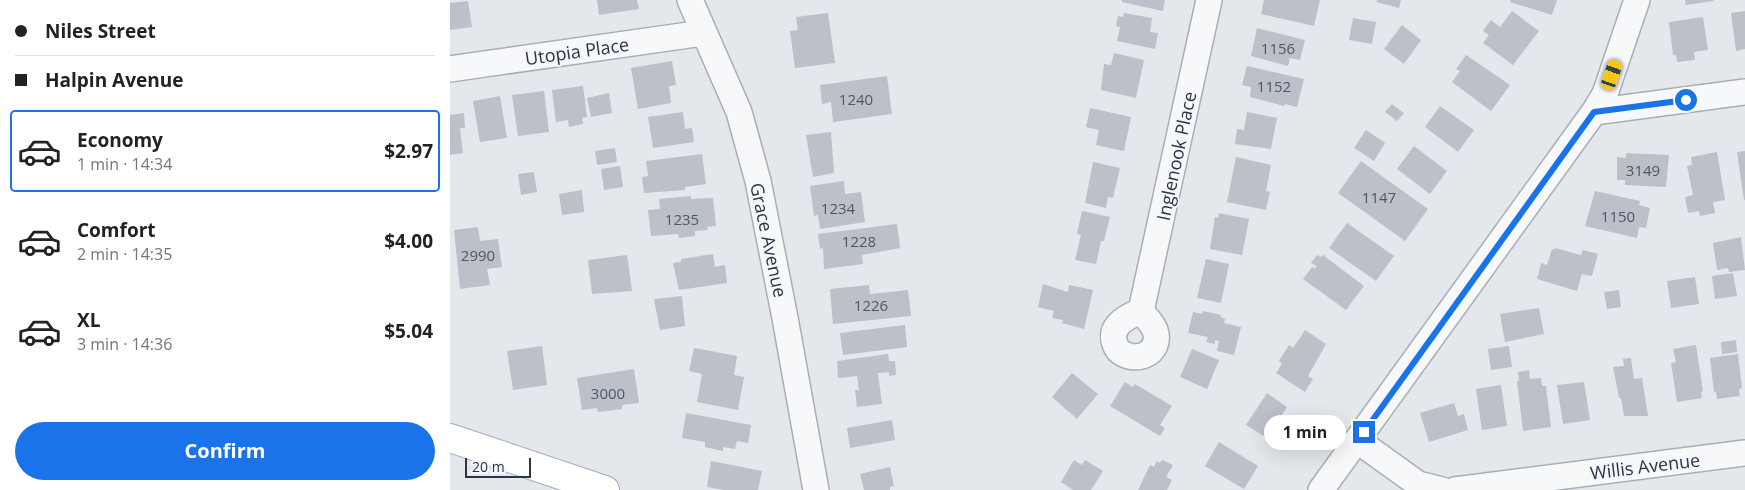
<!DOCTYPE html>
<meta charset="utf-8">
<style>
body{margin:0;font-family:"Open Sans",sans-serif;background:#f6f6f6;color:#222;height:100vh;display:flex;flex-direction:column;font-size:19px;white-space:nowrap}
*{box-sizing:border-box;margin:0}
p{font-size:16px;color:#767676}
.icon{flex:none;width:28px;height:28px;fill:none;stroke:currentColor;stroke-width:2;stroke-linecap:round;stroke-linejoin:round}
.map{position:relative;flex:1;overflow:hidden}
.drawer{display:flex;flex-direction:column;background:#fff;width:450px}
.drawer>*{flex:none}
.top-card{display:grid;align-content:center;height:110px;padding:0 15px;background:#fff}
.scale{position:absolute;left:15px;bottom:12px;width:66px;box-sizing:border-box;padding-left:5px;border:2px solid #2b3444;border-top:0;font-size:14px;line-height:18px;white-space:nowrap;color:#2b3444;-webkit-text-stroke:4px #f4f6f9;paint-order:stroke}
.end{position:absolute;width:22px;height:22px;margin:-11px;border:6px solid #1a73e8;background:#fff;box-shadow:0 0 0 2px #fff}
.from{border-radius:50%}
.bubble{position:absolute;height:35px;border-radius:18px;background:#fff;box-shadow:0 5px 20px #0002;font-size:16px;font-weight:700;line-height:35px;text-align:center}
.car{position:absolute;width:15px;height:30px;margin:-15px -8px;border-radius:6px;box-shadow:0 0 4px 1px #0007;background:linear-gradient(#f5c518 24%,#345 0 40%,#f5c518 0 76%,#345 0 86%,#f5c518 0)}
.top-card b{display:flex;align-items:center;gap:18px;height:48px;font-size:19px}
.top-card b+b{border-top:1px solid #e0e0e0}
.top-card i{width:12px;height:12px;background:#222}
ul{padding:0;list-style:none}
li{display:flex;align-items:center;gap:15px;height:82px;margin:0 10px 8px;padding:0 5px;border:2px solid transparent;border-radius:5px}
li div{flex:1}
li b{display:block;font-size:19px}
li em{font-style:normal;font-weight:700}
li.on{border-color:#1a73e8}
li>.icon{width:45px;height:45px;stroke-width:1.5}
.primary-button{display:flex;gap:10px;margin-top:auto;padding:10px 15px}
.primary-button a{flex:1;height:58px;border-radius:30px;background:#1a73e8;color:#fff;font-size:20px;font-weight:700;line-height:58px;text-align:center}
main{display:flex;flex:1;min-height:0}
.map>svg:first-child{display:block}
</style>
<main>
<section class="drawer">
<div class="top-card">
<b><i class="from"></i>Niles Street</b>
<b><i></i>Halpin Avenue</b>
</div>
<ul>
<li class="on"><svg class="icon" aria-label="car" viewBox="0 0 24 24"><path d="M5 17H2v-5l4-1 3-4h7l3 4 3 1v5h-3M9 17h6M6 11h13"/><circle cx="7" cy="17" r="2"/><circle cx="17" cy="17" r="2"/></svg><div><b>Economy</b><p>1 min · 14:34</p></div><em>$2.97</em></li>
<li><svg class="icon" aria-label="car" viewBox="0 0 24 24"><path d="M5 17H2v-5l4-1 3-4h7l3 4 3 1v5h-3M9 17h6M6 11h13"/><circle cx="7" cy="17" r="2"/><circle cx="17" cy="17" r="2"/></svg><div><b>Comfort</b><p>2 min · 14:35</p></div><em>$4.00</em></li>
<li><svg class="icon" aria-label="car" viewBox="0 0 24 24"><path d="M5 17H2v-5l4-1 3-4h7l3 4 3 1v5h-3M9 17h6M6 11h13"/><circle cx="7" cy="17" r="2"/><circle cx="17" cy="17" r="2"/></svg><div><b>XL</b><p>3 min · 14:36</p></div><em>$5.04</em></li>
</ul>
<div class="primary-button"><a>Confirm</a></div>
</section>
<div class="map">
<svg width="1295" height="490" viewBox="0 0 1295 490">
<rect width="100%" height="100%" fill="#e4e7ec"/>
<path fill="#bbc0c9" d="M147 0H187L189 9 149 15Z
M672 0H715L713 11 672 2Z
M814 0H870L864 26 811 14Z
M927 0H951L949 8 926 2Z
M1061 0H1107L1102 15 1060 2Z
M1235 0H1263V1L1236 5Z
M18 1 22 27 0 30V3Z
M1062 11 1089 31 1063 65 1033 43 1039 35 1033 31 1041 20 1050 27Z
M1295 11V49L1286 51 1281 13Z
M378 13 385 63 345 68 340 31 348 30 346 17Z
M674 13 702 18 700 32 708 33 705 49 667 41 670 27 666 26 668 16 673 17Z
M1253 17 1258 50 1244 52 1245 60 1227 62 1226 55H1223L1219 22Z
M903 18 926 22 922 44 899 40Z
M952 25 971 40 954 64 934 49Z
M807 28 855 40 850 60 840 58 838 66 801 56Z
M664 53 694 60 686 98 651 90 654 64 661 65Z
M1016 55 1060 85 1041 111 1002 82 1010 71 1006 69Z
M222 61 226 85 219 86 221 103 188 109 181 68Z
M797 66 854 79 847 107 835 104 834 106 800 97 801 87 792 85Z
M437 76 442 114 383 122 381 102 372 104 370 85Z
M133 86 137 117 132 118 133 124 119 127 118 120 106 122 102 90Z
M94 91 99 132 68 136 62 95Z
M159 93 162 113 141 117 137 98Z
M50 96 57 138 30 142 23 101Z
M942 104 954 113 947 121 935 112Z
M990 106 1024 130 1008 152 975 127Z
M640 108 681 117 674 151 646 145 649 130 636 127Z
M233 112 235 129 242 128 244 142 203 148 198 117Z
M797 112 827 118 821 149 785 144 787 129 794 130Z
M14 113 15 128H10L13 153 0 155V115Z
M916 130 935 143 924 161 904 148Z
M381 132 384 173 363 177 356 135Z
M964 146 997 171 980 194 947 169Z
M165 148 167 162 147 165 145 151Z
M1295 151V200H1294L1287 152Z
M1267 152 1275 200 1263 202 1265 213 1250 216 1249 211 1238 213 1235 197 1243 195 1237 166 1242 165 1241 157Z
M1176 153 1219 155 1216 187 1175 185V180H1167V157L1176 158Z
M252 154 256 184 235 187V190L194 193 192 177 198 176 196 161Z
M786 157 821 165 816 191 820 192 816 210 777 202Z
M911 161 978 209 955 241 888 193Z
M643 162 670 168 663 198 658 197 656 208 635 203Z
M170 166 173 187 154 190 151 169Z
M84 172 87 192 71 195 68 174Z
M394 181 395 194 411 192 415 222 370 229 368 215 364 216 360 186Z
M132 190 134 212 112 215 109 194Z
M1145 191 1190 201 1189 205 1200 208 1196 228 1189 227 1187 238 1135 226Z
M241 196V199L263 198 266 226 257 227 258 230 245 231V236L229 238 228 234 201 236 198 210 210 209 209 199Z
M632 211 660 217 654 241H651L646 264 625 260 631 235 627 234Z
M769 213 799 219 792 255 760 249 765 217 768 218Z
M897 223 944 256 926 281 879 248Z
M447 224 450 248 412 255 413 264 374 269 373 248 370 249 368 234Z
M28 227 30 241 48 239 52 267 37 269 40 285 10 289 4 230Z
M1291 237 1295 270 1279 272 1278 268 1267 270 1263 243Z
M1105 248 1131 255 1133 250 1148 254 1142 276 1132 274 1127 291 1087 279 1091 263 1097 265 1102 249 1104 250Z
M263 254 265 267 275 265 277 283 229 290 223 263 231 262V259Z
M177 255 182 291 142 294 138 260Z
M867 255 871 257 873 255 914 286 896 310 853 279 862 267 865 269 867 266 861 263Z
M756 259 779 264 771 303 747 298Z
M1283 273 1287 296 1265 299 1262 276Z
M1245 277 1249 304 1221 308 1217 281Z
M593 284 618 292 619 285 643 290 634 329 612 323 613 320 602 318 604 311 588 307Z
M419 285 420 294 458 290 461 316 383 324 380 289Z
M1169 290 1171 307 1157 309 1154 292Z
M232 296 235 326 210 330 204 299Z
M1089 308 1094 334 1055 342 1050 314Z
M753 311 771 315 770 317 775 319 774 323 791 327 784 355 767 351 769 341 765 340V344L756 342 758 337 738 333 743 312 752 314Z
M455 325 457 347 393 355 390 333Z
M855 330 876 344 858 376 863 379 855 392 826 373 832 364 829 361 839 345 843 348Z
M1286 340 1287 352 1272 354 1271 342Z
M1246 345 1253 391 1251 392 1252 398 1227 402 1221 363 1226 362 1223 349Z
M92 346 97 385 63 390 57 351Z
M1059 346 1062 367 1041 370 1038 349Z
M244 348 287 356 284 375 294 377 288 410 247 402 252 374 239 371Z
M742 349 769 360 757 389 730 377Z
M438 354 439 361H445L446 375 439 376V372L428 373 432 404 407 407 405 390H409L407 376 388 378 387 361Z
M1288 354 1292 388 1289 389 1290 396 1267 399 1266 392H1264L1260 358Z
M1181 358 1184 379 1192 378 1198 416H1174L1171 398H1169L1163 367 1174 366 1173 359Z
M184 369 189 403 172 405V409L148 412 147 408 132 410 127 378Z
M1079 370 1080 379 1091 378 1092 386H1096L1101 427 1073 431 1067 381H1069L1068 372Z
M622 373 648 394 627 419 602 397Z
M675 382 683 387 685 384 722 406 710 425 715 428 710 436 660 406Z
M1134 382 1140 420 1113 424 1107 385Z
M1051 385 1057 426 1032 430 1026 389Z
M817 393 837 407 817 438 796 425Z
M1004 403 1008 416 1014 414 1018 430 979 442 970 413Z
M236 413 301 425 298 443 287 441 285 449 273 447V451L255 447V442L232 438Z
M442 420 445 440 400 448 397 428Z
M769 442 808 466 794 489 755 466Z
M624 460 632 465 635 460 653 471 641 490H623L611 482Z
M712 460 723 465 716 477 722 480 717 490H688L700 465 704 467 707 461 710 463Z
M261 461 312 471 308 490H275L257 487Z
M440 467 444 486 440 487V490H414L410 474Z"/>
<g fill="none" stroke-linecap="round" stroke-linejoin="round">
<g stroke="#a9aeb6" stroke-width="28">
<path id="minor" d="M240 0 289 112 308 181 335 318 366 490
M0 69 253 33
M1144 112 1295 92
M691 311 759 0
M691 311C696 317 702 323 705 330 713 354 684 365 668 350 655 329 673 318 691 311Z
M908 441 968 484 992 490
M871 490 1144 112 1155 94 1187 0
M1005 490 1295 453"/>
</g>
<g stroke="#a3abb8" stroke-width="30">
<path id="major" d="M0 438 155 490"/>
</g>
<use href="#minor" stroke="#f7f8fa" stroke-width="25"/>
<use href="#major" stroke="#fff" stroke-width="28"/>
</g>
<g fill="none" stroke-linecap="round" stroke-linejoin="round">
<path stroke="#1a73e8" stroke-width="6" d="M914 432 1144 112 1236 100"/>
</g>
<g text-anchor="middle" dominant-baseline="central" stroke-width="4" stroke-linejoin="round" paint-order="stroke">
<g font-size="15" fill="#4f5765">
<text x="828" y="48">1156</text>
<text x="824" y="86">1152</text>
<text x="406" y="99">1240</text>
<text x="1193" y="170">3149</text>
<text x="929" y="197">1147</text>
<text x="388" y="208">1234</text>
<text x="1168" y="216">1150</text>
<text x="232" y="219">1235</text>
<text x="409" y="241">1228</text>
<text x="28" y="255">2990</text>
<text x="421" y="305">1226</text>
<text x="158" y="393">3000</text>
</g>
<g font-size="18" fill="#2b3444" stroke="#f4f6f9">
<text transform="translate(127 51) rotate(-8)">Utopia Place</text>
<text transform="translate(726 156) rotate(-78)">Inglenook Place</text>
<text transform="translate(319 240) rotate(78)">Grace Avenue</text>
<text transform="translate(1195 466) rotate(-7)">Willis Avenue</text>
</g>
</g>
</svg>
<div class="scale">20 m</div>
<i class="end from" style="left:1236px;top:100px"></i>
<i class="end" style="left:914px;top:432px"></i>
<div class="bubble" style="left:814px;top:415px;width:82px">1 min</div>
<i class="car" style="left:1162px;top:75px;rotate:19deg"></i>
</div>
</main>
